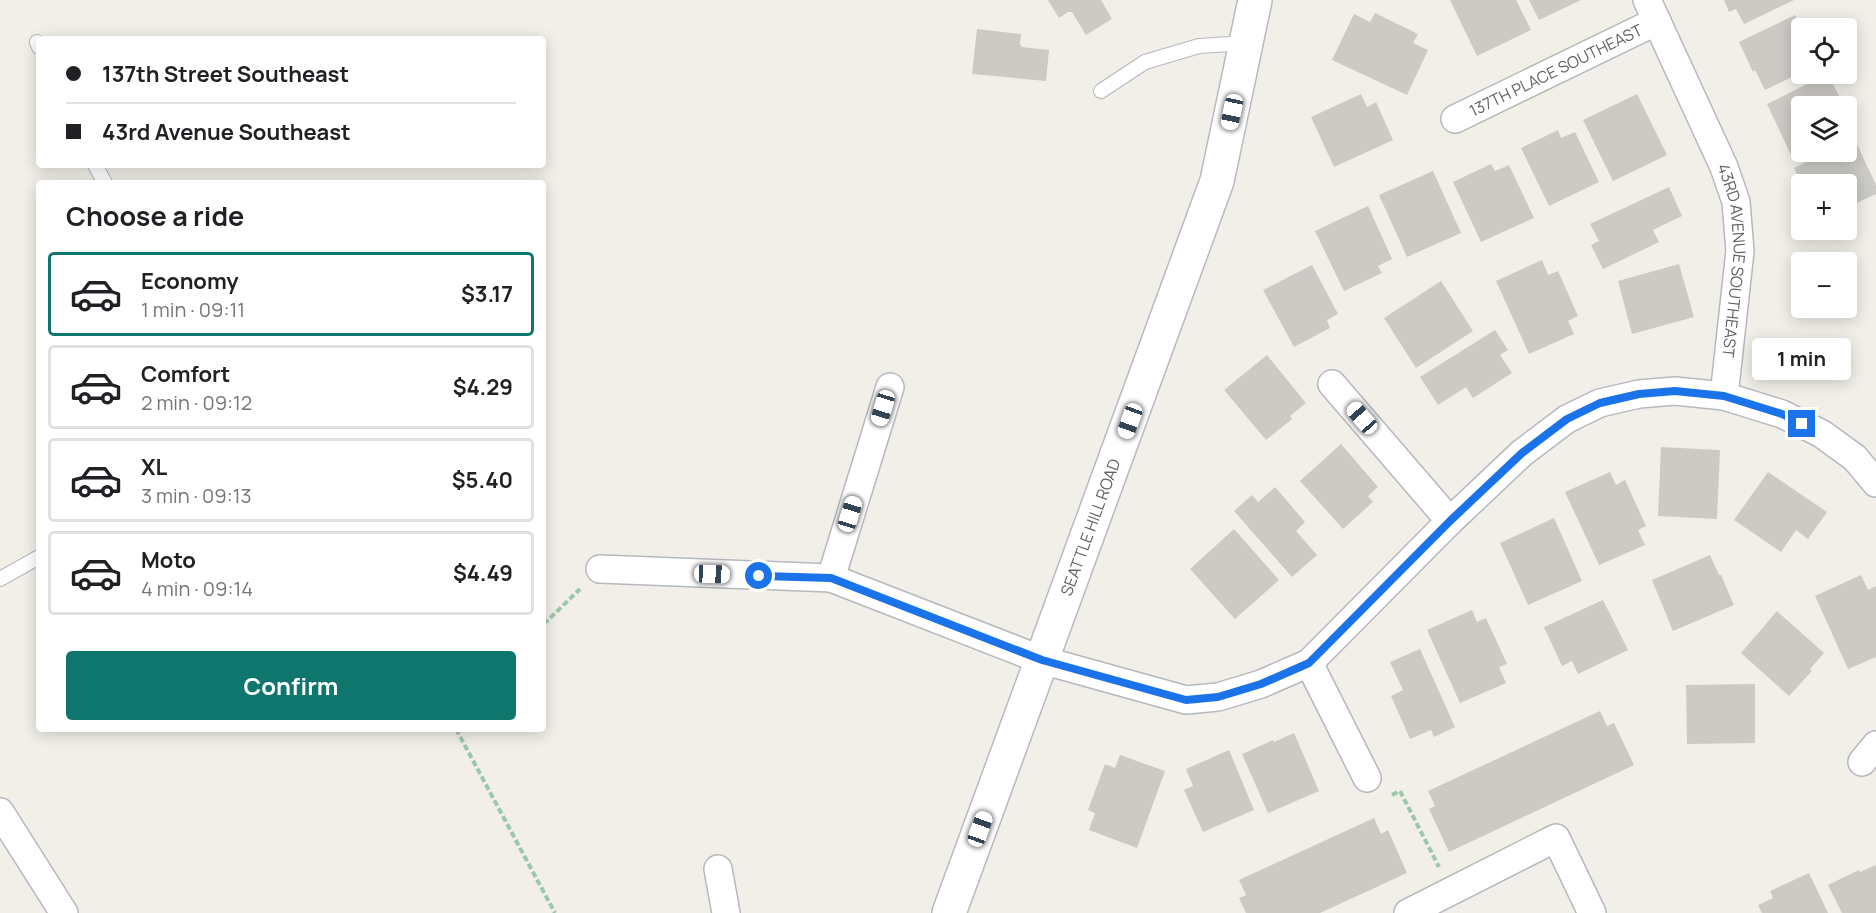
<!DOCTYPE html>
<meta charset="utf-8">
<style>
body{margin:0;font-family:Manrope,sans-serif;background:#f2f2f2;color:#202124;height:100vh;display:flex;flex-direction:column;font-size:22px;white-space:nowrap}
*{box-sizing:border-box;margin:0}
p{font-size:20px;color:#757577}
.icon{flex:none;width:33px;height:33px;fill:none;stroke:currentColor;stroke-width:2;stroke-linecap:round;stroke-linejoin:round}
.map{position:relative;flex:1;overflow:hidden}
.sheet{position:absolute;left:36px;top:180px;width:510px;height:552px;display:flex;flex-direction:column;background:#fff;border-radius:6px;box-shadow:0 3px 15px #0003}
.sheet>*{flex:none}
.guide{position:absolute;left:36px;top:36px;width:510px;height:132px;border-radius:6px;box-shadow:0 3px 15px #0003;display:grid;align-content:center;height:132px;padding:0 30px;background:#fff}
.controls{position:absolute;left:1791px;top:18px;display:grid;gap:12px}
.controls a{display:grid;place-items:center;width:66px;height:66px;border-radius:6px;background:#fff;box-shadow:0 3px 15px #0003;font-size:30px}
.end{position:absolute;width:27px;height:27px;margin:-14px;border:8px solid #1a73e8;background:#fff;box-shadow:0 0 0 3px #fff}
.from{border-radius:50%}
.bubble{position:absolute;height:42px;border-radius:6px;background:#fff;box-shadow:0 3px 15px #0003;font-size:20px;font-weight:700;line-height:42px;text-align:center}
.car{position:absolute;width:18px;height:36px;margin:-18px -9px;border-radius:8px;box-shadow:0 0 4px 2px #0007;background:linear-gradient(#fff 24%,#345 0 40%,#fff 0 76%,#345 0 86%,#fff 0)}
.guide b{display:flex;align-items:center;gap:21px;height:57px;font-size:22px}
.guide b+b{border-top:2px solid #e0e0e0}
.guide i{width:15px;height:15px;background:#202124}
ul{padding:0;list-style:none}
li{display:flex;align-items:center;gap:18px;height:84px;margin:0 12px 9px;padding:0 18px;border:3px solid #e0e0e0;border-radius:6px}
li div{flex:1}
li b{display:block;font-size:22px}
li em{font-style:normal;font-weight:700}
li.current{border-color:#0f766e}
li>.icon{width:54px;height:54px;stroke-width:1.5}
h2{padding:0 30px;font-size:27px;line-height:72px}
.cta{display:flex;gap:12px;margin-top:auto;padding:12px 30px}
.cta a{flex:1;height:69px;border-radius:6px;background:#0f766e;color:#fff;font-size:24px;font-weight:700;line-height:69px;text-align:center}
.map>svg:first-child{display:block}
</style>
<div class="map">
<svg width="1876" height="913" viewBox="0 0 1876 913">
<rect width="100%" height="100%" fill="#f1efe8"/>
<path fill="#cccac5" d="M1048 0H1101L1112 19 1086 35 1072 12H1068L1059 18Z
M1450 0H1516L1531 30 1477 56Z
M1529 0H1581L1539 20Z
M1724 0H1794L1744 24 1736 9 1729 12Z
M1375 13 1418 34 1413 43 1428 50 1407 95 1332 60 1354 14 1370 22Z
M1795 15 1802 28V72L1765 90 1755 70 1753 72 1739 42Z
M977 29 1021 34 1020 44 1022 47 1049 50 1046 81 972 74Z
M1828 74 1844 106H1802V153L1792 157 1767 104Z
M1361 94 1367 107 1376 102 1393 140 1334 167 1311 117Z
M1637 94 1667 155 1613 181 1583 120Z
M1846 112 1854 127 1846 131Z
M1558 130 1561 138 1575 132 1599 182 1549 206 1521 148Z
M1854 138 1876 185V194L1846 208V184H1802L1794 168 1827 152H1846V142Z
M1491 164 1495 171 1509 165 1534 218 1481 242 1453 182Z
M1433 171 1461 233 1407 257 1379 195Z
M1669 187 1682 216 1653 230 1659 242 1603 269 1591 245 1599 241 1590 224Z
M1368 206 1392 259 1378 266 1382 273 1344 291 1315 231Z
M1542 260 1548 275 1558 271 1578 316 1568 321 1574 334 1529 354 1496 281Z
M1679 264 1694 317 1632 334 1618 281Z
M1312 265 1338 314 1327 320 1330 328 1294 347 1263 290Z
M1441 281 1473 331 1416 368 1384 318Z
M1495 330 1508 350 1500 355 1512 373 1473 398 1466 387 1438 405 1420 377Z
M1267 355 1306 403 1290 416 1292 419 1266 440 1224 390Z
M1341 444 1378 487 1368 496 1373 502 1343 529 1300 481Z
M1661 447 1720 450 1717 519 1658 516Z
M1610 472 1616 485 1625 480 1646 526 1638 530 1645 545 1599 565 1565 492Z
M1768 472 1827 512 1808 539 1796 530 1781 552 1734 520Z
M1275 487 1305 522 1296 531 1317 555 1292 577 1234 511 1252 495 1258 502Z
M1554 518 1582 581 1528 605 1500 543Z
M1234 529 1279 580 1235 619 1190 569Z
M1710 555 1719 575H1721L1734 605 1673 631 1652 580Z
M1861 575 1868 590 1876 586V657L1848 669 1815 596Z
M1603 600 1628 650 1578 674 1572 661 1562 666 1544 627Z
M1472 610 1477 622 1486 618 1507 664 1499 667 1506 683 1460 703 1427 630Z
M1777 611 1824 653 1810 669 1812 671 1789 696 1741 653Z
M1420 649 1455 727 1434 737 1431 730 1410 739 1391 696 1403 690 1390 662Z
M1755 684V743L1687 744 1686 685Z
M1600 711 1607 726 1614 723 1634 765 1449 852 1429 809 1435 806 1428 791Z
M1294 733 1319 791 1268 813 1242 754 1273 740 1274 742Z
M1229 750 1254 810 1203 832 1184 790 1193 786 1186 769Z
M1120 755 1165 771 1137 848 1089 830 1095 813 1088 810 1105 764 1115 768Z
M1374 818 1381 834 1388 830 1407 873 1320 913H1246L1239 898 1246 895 1239 880Z
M1876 865V913H1842L1828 885 1859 870 1860 872Z
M1809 873 1828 913H1762L1758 905 1773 898 1770 891Z"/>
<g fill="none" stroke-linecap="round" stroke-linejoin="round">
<g stroke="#b5b8bc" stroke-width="16">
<path id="lane" d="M37 42 39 47
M1101 91 1145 62 1199 46 1246 43
M95 165 105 183
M0 579 39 557"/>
</g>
<g stroke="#b5b8bc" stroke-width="30">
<g id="street">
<path id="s1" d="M1647 0 1724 167 1736 202 1740 251 1724 396"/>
<path id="s2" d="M1455 119 1657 21"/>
<path d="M1332 384 1450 521"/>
<path d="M600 569 831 578 1042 660 1186 700 1218 697 1261 684 1309 663 1450 521 1522 453 1567 419 1600 403 1639 394 1675 391 1724 396 1782 414 1822 434 1855 458 1876 483"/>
<path d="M831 578 890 387"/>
<path d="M1309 663 1367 778"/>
<path d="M1862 762 1876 745"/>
<path d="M0 812 64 913"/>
<path d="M718 869 726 913"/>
<path d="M1408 913 1556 838 1592 913"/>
</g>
</g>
<g stroke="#b6babf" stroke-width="36">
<g id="secondary">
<path id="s3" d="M949 913 1217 181 1255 0"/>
</g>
</g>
<path stroke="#9cc7a9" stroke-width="4" stroke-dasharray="6 3" stroke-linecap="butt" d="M543 623 547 621 580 589
M456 729 555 913
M1392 795 1400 791 1439 867"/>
<use href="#lane" stroke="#fff" stroke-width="14"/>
<use href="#street" stroke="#fff" stroke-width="27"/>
<use href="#secondary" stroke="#fff" stroke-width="33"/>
</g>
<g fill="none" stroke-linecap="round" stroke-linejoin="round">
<path stroke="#1a73e8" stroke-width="8" d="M759 576 831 578 1042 660 1186 700 1218 697 1261 684 1309 663 1450 521 1522 453 1567 419 1600 403 1639 394 1675 391 1724 396 1782 414 1802 424"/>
</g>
<g text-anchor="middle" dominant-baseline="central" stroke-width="6" stroke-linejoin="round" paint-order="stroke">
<g font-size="16" fill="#5f6368" stroke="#fff">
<text stroke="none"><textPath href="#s2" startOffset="112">137TH PLACE SOUTHEAST</textPath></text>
<text stroke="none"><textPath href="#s1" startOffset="279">43RD AVENUE SOUTHEAST</textPath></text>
<text stroke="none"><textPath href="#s3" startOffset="411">SEATTLE HILL ROAD</textPath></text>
</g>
</g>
</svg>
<div class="controls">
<a><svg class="icon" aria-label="locate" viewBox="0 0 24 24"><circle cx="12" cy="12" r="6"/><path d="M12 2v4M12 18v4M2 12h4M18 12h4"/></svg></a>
<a><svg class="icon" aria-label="layers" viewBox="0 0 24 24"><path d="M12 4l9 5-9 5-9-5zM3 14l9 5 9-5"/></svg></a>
<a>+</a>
<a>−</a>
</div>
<i class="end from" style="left:759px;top:576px"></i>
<i class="end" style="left:1802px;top:424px"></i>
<div class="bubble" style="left:1752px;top:338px;width:99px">1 min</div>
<i class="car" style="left:1232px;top:112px;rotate:192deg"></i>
<i class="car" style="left:883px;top:408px;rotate:197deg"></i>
<i class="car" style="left:1362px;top:418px;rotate:319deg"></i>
<i class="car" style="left:1130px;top:421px;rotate:200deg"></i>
<i class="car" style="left:850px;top:514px;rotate:17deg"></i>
<i class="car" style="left:712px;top:574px;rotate:92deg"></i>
<i class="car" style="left:980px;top:829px;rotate:20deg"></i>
<div class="guide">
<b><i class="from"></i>137th Street Southeast</b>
<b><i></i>43rd Avenue Southeast</b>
</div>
<section class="sheet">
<h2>Choose a ride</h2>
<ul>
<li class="current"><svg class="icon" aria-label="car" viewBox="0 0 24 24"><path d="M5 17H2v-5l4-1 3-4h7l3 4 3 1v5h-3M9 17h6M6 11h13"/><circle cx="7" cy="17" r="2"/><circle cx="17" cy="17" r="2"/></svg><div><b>Economy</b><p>1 min · 09:11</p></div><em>$3.17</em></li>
<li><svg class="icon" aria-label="car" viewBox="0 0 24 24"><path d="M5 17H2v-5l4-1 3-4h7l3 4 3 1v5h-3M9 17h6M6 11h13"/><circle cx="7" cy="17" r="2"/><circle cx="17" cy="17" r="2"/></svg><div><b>Comfort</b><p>2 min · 09:12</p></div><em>$4.29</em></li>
<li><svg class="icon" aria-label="car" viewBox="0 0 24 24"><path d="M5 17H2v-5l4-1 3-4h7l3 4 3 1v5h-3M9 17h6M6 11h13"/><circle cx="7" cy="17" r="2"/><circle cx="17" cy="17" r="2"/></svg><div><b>XL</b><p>3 min · 09:13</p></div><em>$5.40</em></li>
<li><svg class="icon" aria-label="car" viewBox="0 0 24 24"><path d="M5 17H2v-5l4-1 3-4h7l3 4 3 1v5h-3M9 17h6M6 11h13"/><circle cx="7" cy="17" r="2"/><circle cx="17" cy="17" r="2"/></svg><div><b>Moto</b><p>4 min · 09:14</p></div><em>$4.49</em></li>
</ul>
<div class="cta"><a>Confirm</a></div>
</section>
</div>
